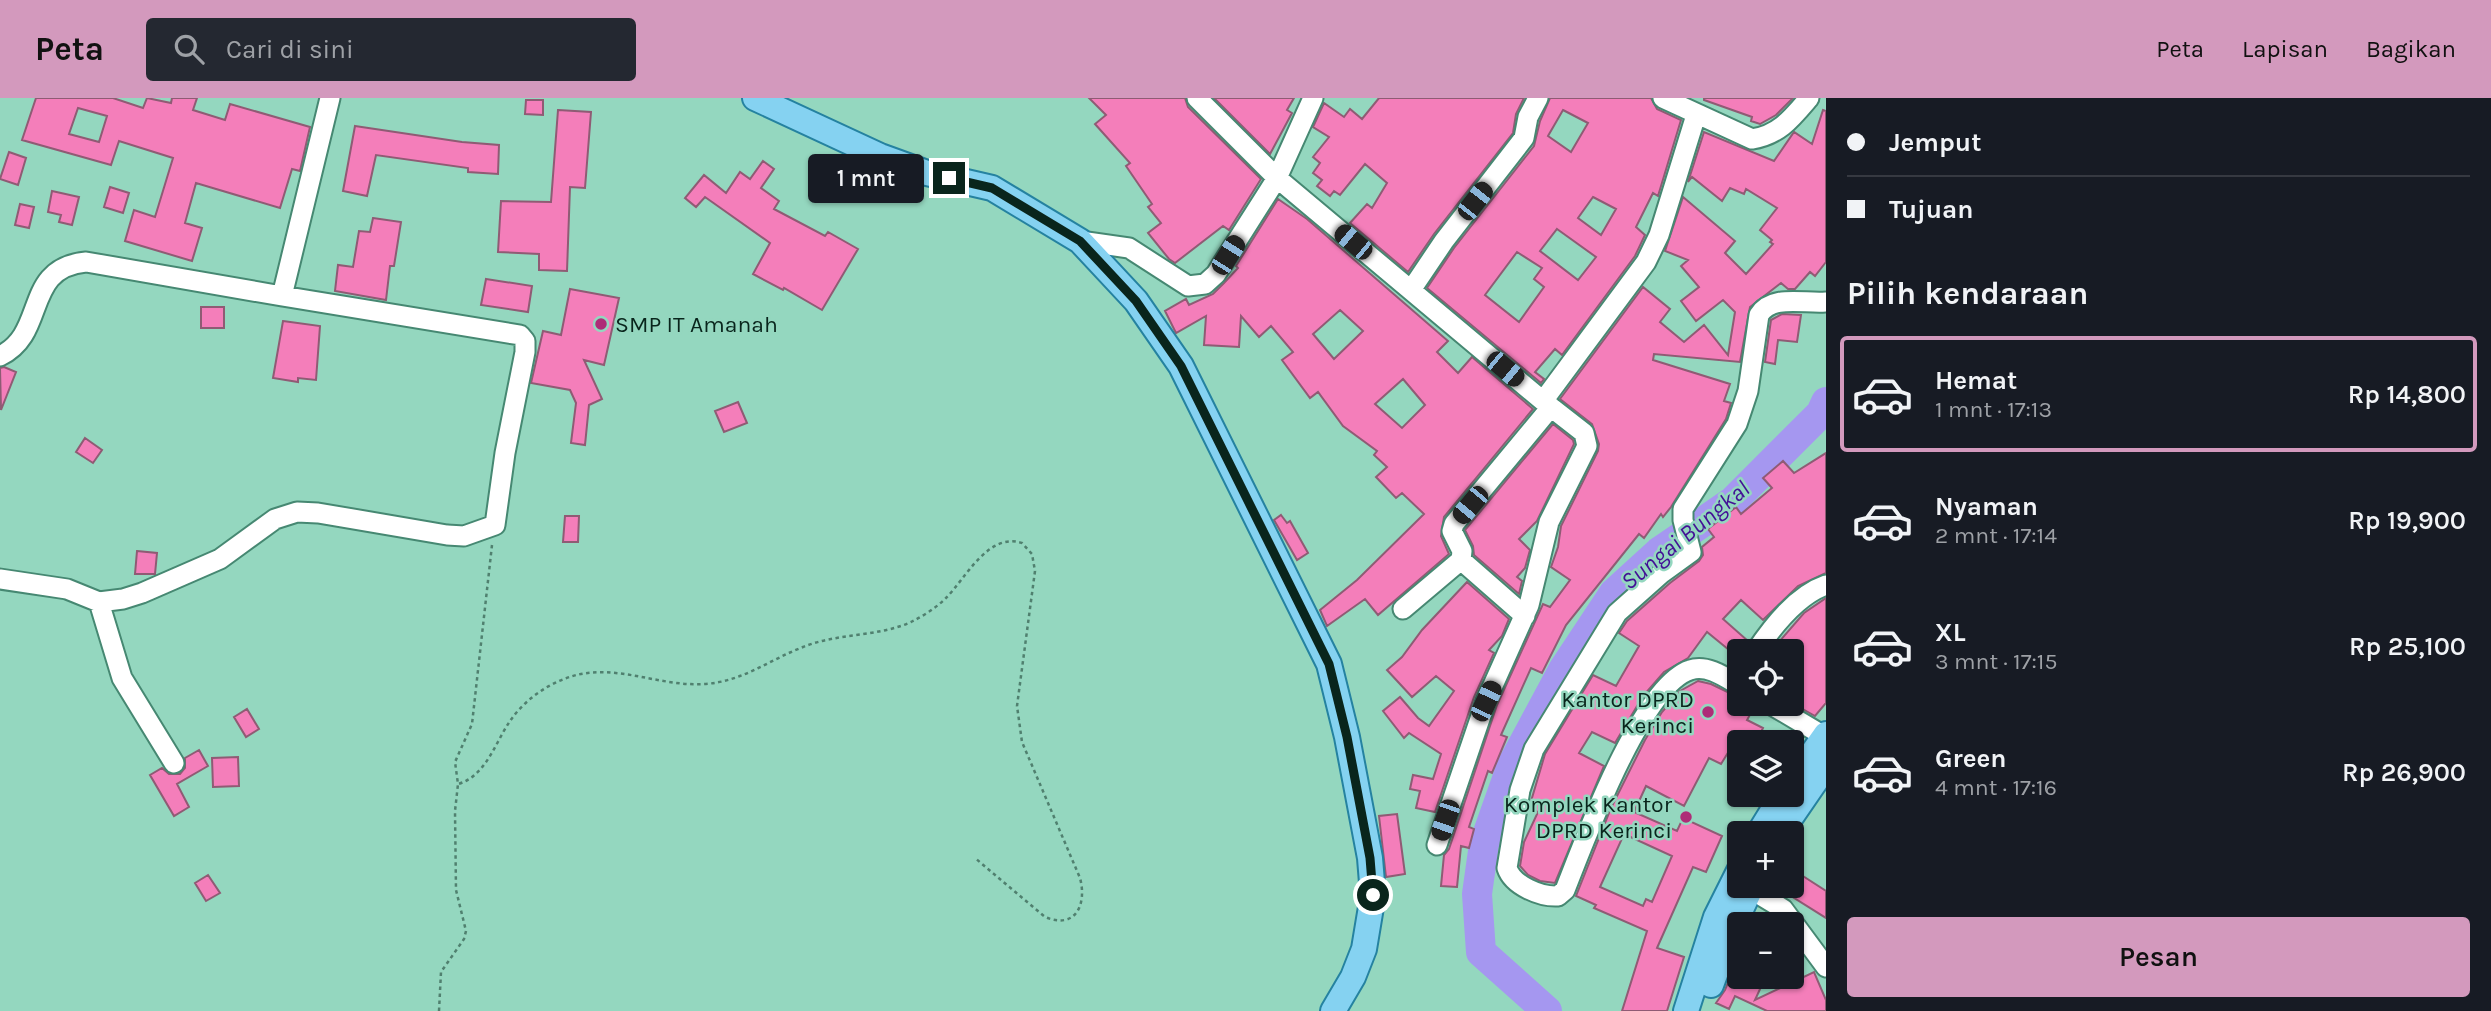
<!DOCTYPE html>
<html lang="id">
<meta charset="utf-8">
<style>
body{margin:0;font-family:Karla,sans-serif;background:#242831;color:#f1f3f6;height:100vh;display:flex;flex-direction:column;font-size:26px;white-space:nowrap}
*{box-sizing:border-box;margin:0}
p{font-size:23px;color:#9ea1a6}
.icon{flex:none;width:38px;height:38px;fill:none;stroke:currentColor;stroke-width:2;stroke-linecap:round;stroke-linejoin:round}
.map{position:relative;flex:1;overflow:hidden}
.side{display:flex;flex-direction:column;background:#171b24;width:665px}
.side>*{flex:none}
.hud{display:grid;align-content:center;height:154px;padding:0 21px;background:#171b24}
.fabs{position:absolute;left:1727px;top:541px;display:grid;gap:14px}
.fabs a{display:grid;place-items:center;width:77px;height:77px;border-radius:7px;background:#171b24;box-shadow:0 2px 5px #0004;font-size:35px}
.end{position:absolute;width:32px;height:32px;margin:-16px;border:9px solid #09251c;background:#fff;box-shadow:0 0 0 4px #fff}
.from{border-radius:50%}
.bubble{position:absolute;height:49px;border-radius:7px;background:#171b24;box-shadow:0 2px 5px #0004;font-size:23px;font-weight:600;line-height:49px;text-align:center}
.car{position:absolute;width:21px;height:42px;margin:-21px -10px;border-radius:9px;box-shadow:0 0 5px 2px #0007;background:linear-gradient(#222 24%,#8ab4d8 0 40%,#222 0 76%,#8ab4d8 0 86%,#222 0)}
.hud b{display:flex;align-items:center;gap:24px;height:66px;font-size:26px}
.hud b+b{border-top:2px solid #363941}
.hud i{width:18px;height:18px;background:#f1f3f6}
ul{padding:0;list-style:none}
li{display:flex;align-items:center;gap:21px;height:116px;margin:0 14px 10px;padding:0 7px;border:4px solid transparent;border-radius:7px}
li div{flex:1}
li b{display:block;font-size:26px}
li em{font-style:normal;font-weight:600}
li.on{border-color:#d399bd}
li>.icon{width:63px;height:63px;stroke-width:1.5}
h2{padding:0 21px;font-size:32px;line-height:84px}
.action{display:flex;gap:14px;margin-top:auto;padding:14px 21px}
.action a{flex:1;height:80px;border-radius:7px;background:#d399bd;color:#111;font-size:28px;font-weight:600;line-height:80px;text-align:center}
header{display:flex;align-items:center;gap:42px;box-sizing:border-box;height:98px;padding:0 35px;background:#d399bd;color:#111}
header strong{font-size:33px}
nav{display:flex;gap:38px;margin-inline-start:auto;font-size:24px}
.search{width:490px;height:63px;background:#242831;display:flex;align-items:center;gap:18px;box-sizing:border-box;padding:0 24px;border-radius:7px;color:#9ea1a6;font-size:26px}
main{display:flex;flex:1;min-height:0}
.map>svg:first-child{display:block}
</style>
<header>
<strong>Peta</strong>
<div class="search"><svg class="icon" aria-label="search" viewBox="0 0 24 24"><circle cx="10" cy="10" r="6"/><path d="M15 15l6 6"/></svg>Cari di sini</div>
<nav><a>Peta</a><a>Lapisan</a><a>Bagikan</a></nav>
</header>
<main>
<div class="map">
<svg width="1826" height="913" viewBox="0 0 1826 913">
<rect width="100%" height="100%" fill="#94d7bf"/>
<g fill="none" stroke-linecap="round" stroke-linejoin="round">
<path stroke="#a597f0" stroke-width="30" d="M1547 913 1481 854 1477 796 1484 746 1512 667 1563 572 1614 495 1659 454 1732 404 1821 315 1826 304"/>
</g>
<path fill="#f47eba" stroke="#8f5b74" stroke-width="2" fill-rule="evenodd" d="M36 0H113L143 10 147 0 171 5 172 0H197L193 12 225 22 230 6 310 29 300 73 292 71 280 110 196 85 185 125 202 130 192 163 125 143 134 112 155 119 173 60 119 43 111 67 22 42ZM78 10 107 18 99 44 69 36Z
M1089 0H1185L1188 9 1261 81 1229 132 1223 128 1175 165 1169 161 1148 135 1161 125 1148 109 1152 106 1126 68 1130 65 1095 26 1106 17Z
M1214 0H1294L1287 12 1292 15 1270 56Z
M1379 0H1524L1516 16 1513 35 1434 136 1408 174 1350 125 1367 106 1372 110 1387 85 1365 66 1340 97 1334 93 1330 98 1317 88 1322 82 1313 75 1320 65 1313 59 1329 39 1313 29 1324 5 1344 19 1350 11 1362 21Z
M1550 0H1651L1657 11 1681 22 1658 98 1653 95 1636 129 1645 137 1635 158 1562 257 1555 251 1535 274 1544 281 1541 285 1427 190 1454 150 1534 48 1540 23ZM1563 12 1588 25 1571 54 1548 38ZM1593 99 1616 111 1601 137 1578 120ZM1557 131 1596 159 1578 182 1540 153ZM1517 154 1542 170 1534 181 1544 189 1519 224 1485 197Z
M1704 0H1793L1776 17 1760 26 1751 23 1752 19 1704 2Z
M526 2H543V17L525 16Z
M558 12 591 14 585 90 570 89 567 173 539 172V156L498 154 501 103 551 104Z
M1823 12 1826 13V164L1815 178 1810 174 1795 191H1788L1781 185 1750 209 1740 264 1654 256 1653 262 1730 286 1724 303 1731 305 1726 321 1671 409 1663 419 1661 416 1644 440 1639 436 1566 527 1542 575 1531 570 1501 637 1507 639 1492 675 1488 673 1469 729 1474 731 1469 750 1461 748 1457 789 1441 788 1444 757 1449 751 1497 607 1543 506 1550 509 1570 482 1551 469 1558 449 1561 428 1598 353 1599 346 1592 326 1560 301 1643 189 1670 211 1660 224 1684 244 1704 227 1728 257 1735 214 1723 202 1696 223 1681 203 1699 189 1681 168 1688 162 1665 153 1683 99 1735 143 1725 155 1746 176 1773 146 1770 144 1772 142 1760 132 1777 110 1746 91 1744 96 1730 90 1722 103 1692 79 1688 84 1704 34 1774 63 1794 34 1812 46Z
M355 28 462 44 499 47 498 76 468 74V70L376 57 367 98 343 93Z
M9 54 26 60 18 87 0 81Z
M763 63 774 71 761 90 779 103 774 111 825 138 828 134 858 151 822 212 784 190 783 192 753 176 770 145 705 99 696 109 685 100 704 77 726 95 740 74 750 81Z
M110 89 129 95 123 115 104 109Z
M52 93 79 99 72 127 59 124 61 117 48 114Z
M1278 101 1307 121 1448 243 1437 254 1458 275 1472 259 1533 311 1444 419 1441 438 1449 456 1378 517 1365 501 1327 528 1320 512 1357 482 1424 416 1402 395 1396 400 1376 379 1387 369 1374 357 1377 353 1343 328 1318 294 1310 300 1282 262 1293 254 1271 228 1259 239 1241 218 1239 249 1204 247 1206 218 1176 235 1165 213 1186 201 1189 207 1213 196 1224 185 1238 170 1236 168ZM1340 212 1363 233 1334 261 1313 236ZM1403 281 1425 307 1402 330 1375 306Z
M20 106 34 109 29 130 15 127Z
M373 120 401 124 394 168H390L386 202 335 193 338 167 353 169 359 133 370 134Z
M486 181 532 188 528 214 481 207Z
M570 191 619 200 604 267 584 262 602 301 589 307 585 347 571 345 576 305 570 292 531 285 543 233 561 237Z
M201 209H224V230H201Z
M1782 216 1801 217 1797 244 1778 242 1775 266 1765 264 1771 222Z
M283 223 320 228 316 282 298 280V284L273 280Z
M4 269 16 274 1 312 0 270Z
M738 304 747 325 724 334 715 313Z
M1553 326 1573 342 1574 346 1537 423 1519 441 1530 452 1525 470 1517 479 1522 483 1519 496 1474 457 1473 448 1465 432Z
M85 340 102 352 93 365 76 354Z
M1826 355V475L1798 488 1763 522 1741 502 1723 521 1748 543 1744 553H1740V561L1707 534 1688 560 1664 574 1643 598 1615 645 1592 634 1579 655 1604 668 1555 785 1540 783 1528 777 1520 768 1524 744 1538 714 1529 710 1545 656 1593 577 1616 588 1639 548 1619 535 1627 523 1670 485 1699 463 1703 457 1702 449 1714 439 1708 431 1736 409 1741 416 1772 390 1763 380 1783 363 1794 375Z
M1281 417 1287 425 1290 423 1308 455 1297 462 1274 422Z
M565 418H579L578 444H563Z
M137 453 157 455 155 476H135Z
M1467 484 1509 521 1502 538 1489 552 1494 555 1474 599 1435 714 1416 710 1420 693 1410 691 1413 677 1433 681 1441 656 1409 635 1404 640 1383 613 1400 599 1418 620 1429 628 1454 593 1436 578 1412 599 1387 572 1402 559 1422 532Z
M1826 500V605L1815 618 1792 605V553H1771L1804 515Z
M1698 583 1711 586 1740 600V606H1756L1747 622 1763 630 1756 644H1740V659L1729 653 1721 666 1709 660 1684 708 1646 688 1634 714 1677 733 1683 720 1722 738 1706 774 1693 769 1657 850 1684 859 1667 913H1622L1647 833 1594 810 1596 807 1576 798 1611 710 1645 642 1662 614 1680 593ZM1624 736 1672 758 1652 804 1646 801 1643 808 1600 789Z
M247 611 259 631 246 639 234 619Z
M199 652 208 668 177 686 189 709 174 718 150 677 162 670 169 676H180L185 670V660Z
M238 659 239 688 213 689 212 660Z
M1397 716 1405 776 1386 779 1379 718Z
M1792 771 1826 793V820L1775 788H1792Z
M208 777 220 795 206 803 195 785Z
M1740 856V878H1766L1755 902 1814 874 1826 902V913H1767L1735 898 1729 911 1716 905 1725 892Z"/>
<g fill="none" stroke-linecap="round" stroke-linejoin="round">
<g stroke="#468872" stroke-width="23">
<path id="minor" d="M1197 0 1277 80 1543 303 1646 164 1659 137 1696 17
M1663 0 1752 41C1779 37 1792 20 1809 0
M1080 143 1129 150 1188 188 1205 186 1216 176 1277 80 1313 0
M1411 192 1444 143 1524 40 1528 19 1538 0
M0 258C48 235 22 170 86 164L282 198
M1461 462 1525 518
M0 481 67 491 99 504 123 501 142 495 220 461 275 421 297 414 318 415 447 437 464 438 495 427 505 355 525 254V243L520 237 282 198 330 0
M99 504 122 580 174 665
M1403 511 1461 462 1462 453 1452 433 1454 426 1551 309
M1756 553C1773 528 1797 497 1826 487
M1740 588C1725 579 1707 566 1690 572 1641 588 1584 744 1565 792L1558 798C1541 799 1513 788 1507 770L1520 692 1534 651 1617 515 1662 475 1691 454 1683 422V411L1737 326 1748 293 1759 217C1772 196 1804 206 1826 204
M1770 606 1824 638
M1437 747 1486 603 1529 507 1549 424 1587 348 1584 335 1543 303
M1750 791 1783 811 1826 869"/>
</g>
<g stroke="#2582a0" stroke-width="28">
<path id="major" d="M755 0 880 58 927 75 992 90 1080 143 1136 203 1181 268 1329 566 1347 639 1370 760 1373 797 1364 851 1353 879 1333 913
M1792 684 1826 636
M1759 735 1783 696
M1780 735 1826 668
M1711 887 1734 826 1752 788
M1686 913 1716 819 1740 771"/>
</g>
<path stroke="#50806f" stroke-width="2.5" stroke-dasharray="3.5 3.5" stroke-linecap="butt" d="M492 447 472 626 455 664 458 686C486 678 495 645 510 623 523 604 543 589 564 581 611 562 656 589 704 586 742 584 769 562 803 549 837 535 878 539 911 524 923 518 936 510 946 500 966 480 988 434 1022 445L1032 456 1035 473 1017 608 1022 644 1080 780C1087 806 1076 832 1045 819L975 760
M439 913 441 874 464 841 466 833 456 792 455 713 458 686"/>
<use href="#minor" stroke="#fff" stroke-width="19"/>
<use href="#major" stroke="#85d2f1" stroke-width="24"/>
</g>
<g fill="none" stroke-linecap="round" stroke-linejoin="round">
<path stroke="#09251c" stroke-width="9" d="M949 80 992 90 1080 143 1136 203 1181 268 1329 566 1347 639 1370 760 1373 797"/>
</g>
<g fill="#ae2c77" stroke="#94d7bf" stroke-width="2.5">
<circle cx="601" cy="226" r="7"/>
<circle cx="1708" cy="614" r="7"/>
<circle cx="1686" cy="719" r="7"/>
</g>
<g text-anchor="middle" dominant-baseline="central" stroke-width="5" stroke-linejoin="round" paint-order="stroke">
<g font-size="23" fill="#09251c" stroke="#94d7bf" text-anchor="end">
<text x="615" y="226" text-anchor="start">SMP IT Amanah</text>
<text x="1694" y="601">Kantor DPRD<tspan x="1694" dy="26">Kerinci</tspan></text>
<text x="1672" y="706">Komplek Kantor<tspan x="1672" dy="26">DPRD Kerinci</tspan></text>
</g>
<g font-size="24" font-style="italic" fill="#431196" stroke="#94d7bf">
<text transform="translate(1685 437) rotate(-39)">Sungai Bungkal</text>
</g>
</g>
</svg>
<div class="fabs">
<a><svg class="icon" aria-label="locate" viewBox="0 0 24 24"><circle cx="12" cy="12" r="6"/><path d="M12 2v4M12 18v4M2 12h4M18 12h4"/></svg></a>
<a><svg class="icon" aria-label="layers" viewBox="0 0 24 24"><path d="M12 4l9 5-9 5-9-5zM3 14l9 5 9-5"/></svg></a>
<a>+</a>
<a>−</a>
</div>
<i class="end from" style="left:1373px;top:797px"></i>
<i class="end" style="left:949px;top:80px"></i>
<div class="bubble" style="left:808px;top:56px;width:116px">1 mnt</div>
<i class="car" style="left:1475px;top:103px;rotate:38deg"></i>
<i class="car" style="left:1353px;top:144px;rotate:310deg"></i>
<i class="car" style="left:1228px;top:157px;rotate:32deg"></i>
<i class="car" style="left:1505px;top:271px;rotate:130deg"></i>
<i class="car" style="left:1470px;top:407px;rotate:220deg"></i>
<i class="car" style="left:1486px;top:603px;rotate:25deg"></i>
<i class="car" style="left:1445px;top:722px;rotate:199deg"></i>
</div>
<section class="side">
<div class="hud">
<b><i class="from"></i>Jemput</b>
<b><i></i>Tujuan</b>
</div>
<h2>Pilih kendaraan</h2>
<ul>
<li class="on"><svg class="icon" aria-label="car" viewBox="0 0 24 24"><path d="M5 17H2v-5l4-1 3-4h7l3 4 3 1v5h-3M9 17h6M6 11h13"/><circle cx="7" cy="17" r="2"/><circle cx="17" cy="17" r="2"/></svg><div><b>Hemat</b><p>1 mnt · 17:13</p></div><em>Rp 14,800</em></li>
<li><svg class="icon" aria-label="car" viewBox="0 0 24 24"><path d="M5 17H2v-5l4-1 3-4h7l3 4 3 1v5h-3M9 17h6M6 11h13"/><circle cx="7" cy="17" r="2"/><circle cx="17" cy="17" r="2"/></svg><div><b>Nyaman</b><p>2 mnt · 17:14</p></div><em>Rp 19,900</em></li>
<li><svg class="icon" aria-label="car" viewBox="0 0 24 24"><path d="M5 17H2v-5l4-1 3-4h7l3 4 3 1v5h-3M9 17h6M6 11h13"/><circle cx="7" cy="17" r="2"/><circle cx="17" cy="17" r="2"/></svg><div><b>XL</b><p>3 mnt · 17:15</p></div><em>Rp 25,100</em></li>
<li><svg class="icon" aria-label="car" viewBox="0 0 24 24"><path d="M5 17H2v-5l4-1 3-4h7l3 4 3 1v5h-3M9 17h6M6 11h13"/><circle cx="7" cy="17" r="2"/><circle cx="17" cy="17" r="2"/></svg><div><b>Green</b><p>4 mnt · 17:16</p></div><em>Rp 26,900</em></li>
</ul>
<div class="action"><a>Pesan</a></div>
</section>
</main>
